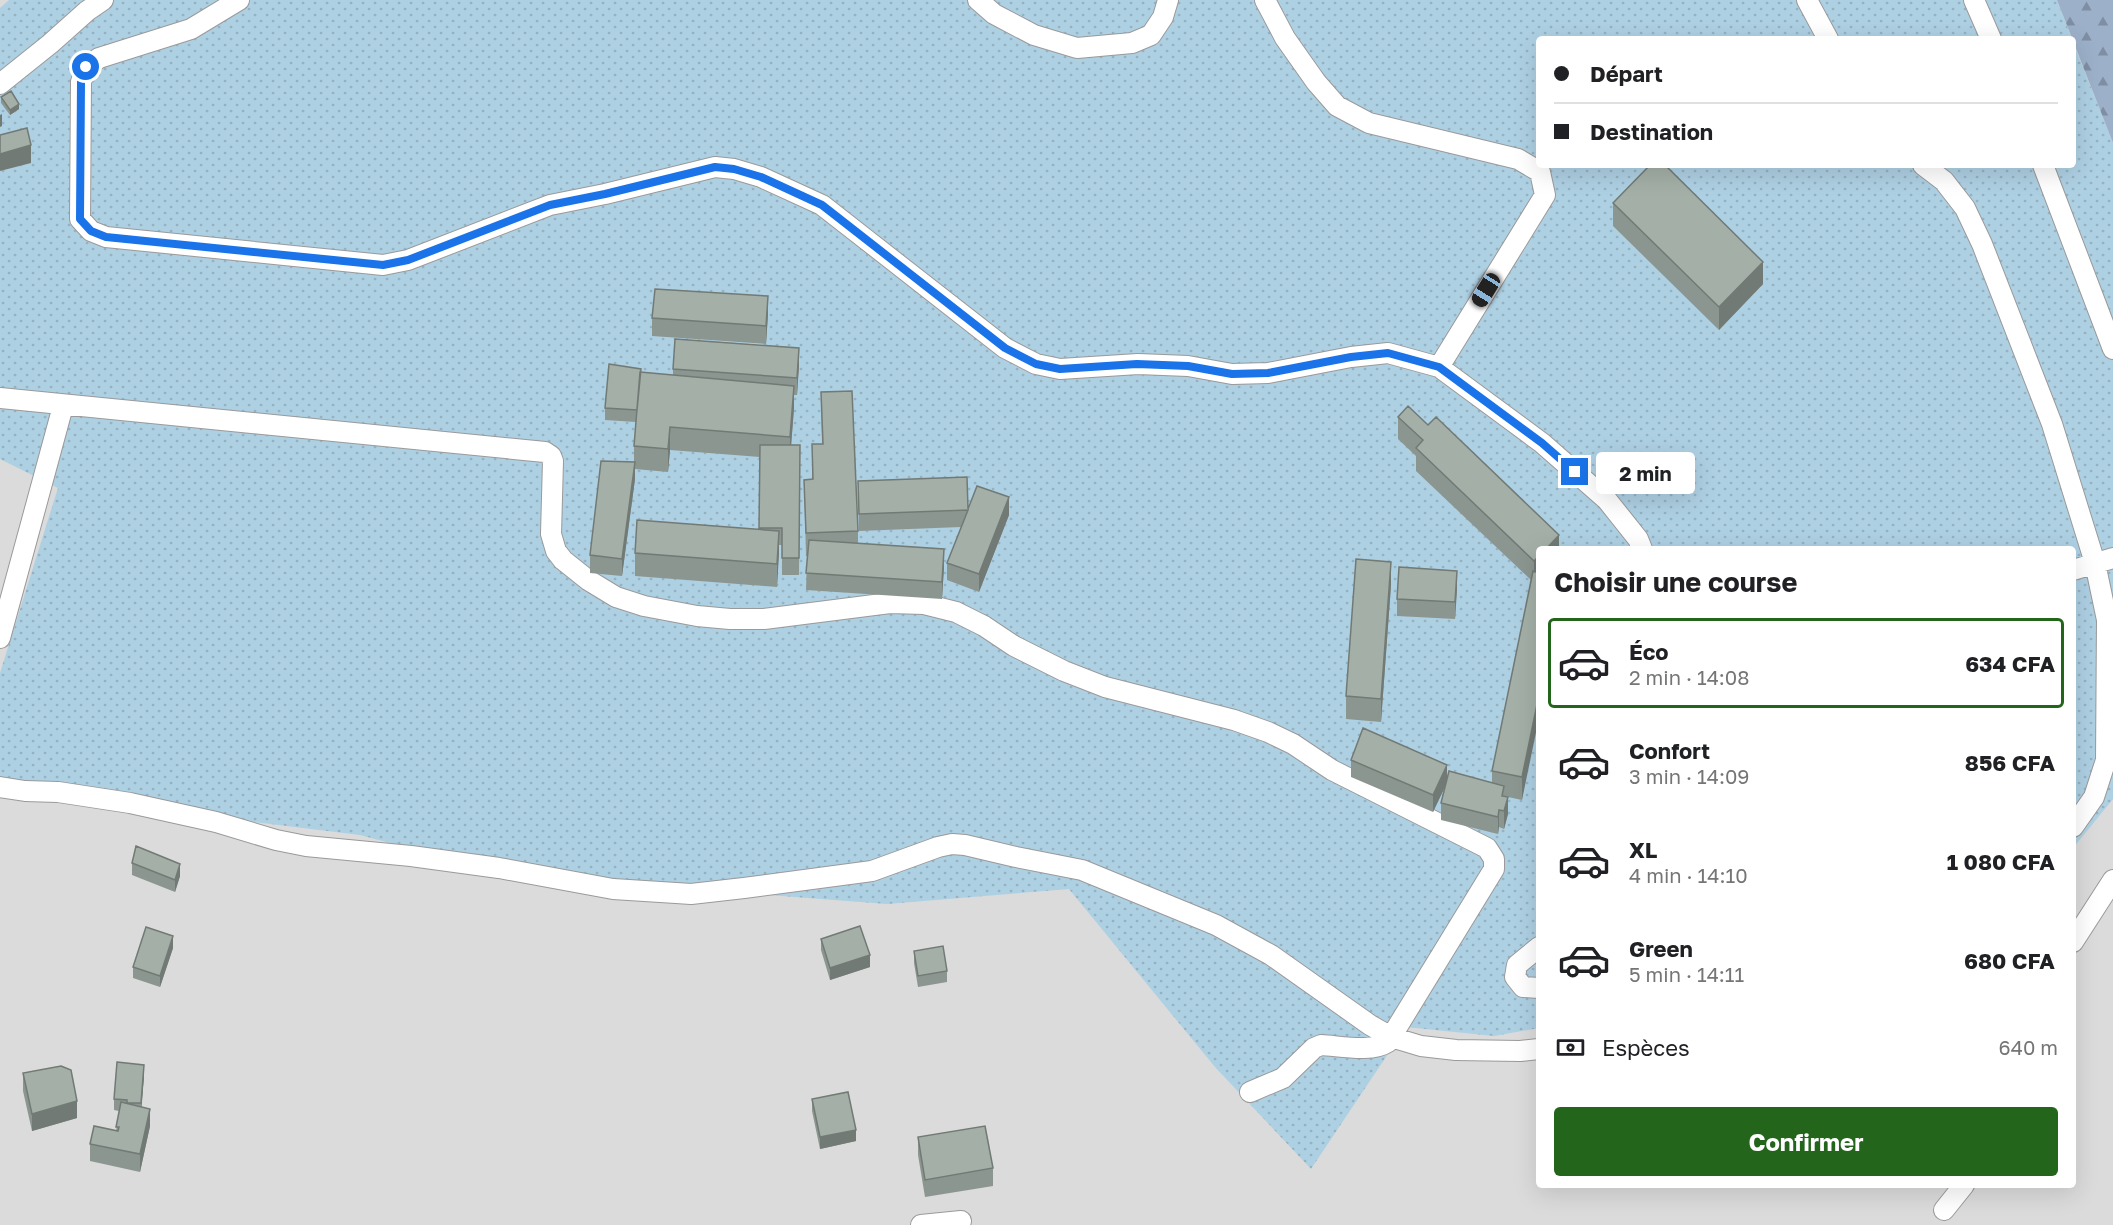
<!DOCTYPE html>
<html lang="fr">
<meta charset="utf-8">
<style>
body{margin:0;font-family:"Golos Text",sans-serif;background:#f6f6f6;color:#202124;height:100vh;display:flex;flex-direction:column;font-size:22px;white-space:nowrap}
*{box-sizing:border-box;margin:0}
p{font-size:20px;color:#757577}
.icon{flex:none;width:33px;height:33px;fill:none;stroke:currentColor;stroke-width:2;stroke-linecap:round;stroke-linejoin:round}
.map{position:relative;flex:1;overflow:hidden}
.panel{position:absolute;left:1536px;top:546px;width:540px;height:642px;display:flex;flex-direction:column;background:#fff;border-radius:6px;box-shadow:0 6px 24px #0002}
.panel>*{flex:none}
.banner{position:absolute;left:1536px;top:36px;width:540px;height:132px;border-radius:6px;box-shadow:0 6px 24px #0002;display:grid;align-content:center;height:132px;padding:0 18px;background:#fff}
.end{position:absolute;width:27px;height:27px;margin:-14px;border:8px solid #1a73e8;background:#fff;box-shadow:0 0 0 3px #fff}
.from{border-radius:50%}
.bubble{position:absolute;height:42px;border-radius:6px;background:#fff;box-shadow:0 6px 24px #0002;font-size:20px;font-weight:700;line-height:42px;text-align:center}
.car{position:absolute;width:18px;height:36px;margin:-18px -9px;border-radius:8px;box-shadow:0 0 4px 2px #0007;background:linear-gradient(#222 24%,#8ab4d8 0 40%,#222 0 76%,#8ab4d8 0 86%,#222 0)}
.banner b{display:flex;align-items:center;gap:21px;height:57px;font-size:22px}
.banner b+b{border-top:2px solid #e0e0e0}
.banner i{width:15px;height:15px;background:#202124}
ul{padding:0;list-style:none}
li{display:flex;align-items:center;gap:18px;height:90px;margin:0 12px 9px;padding:0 6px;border:3px solid transparent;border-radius:6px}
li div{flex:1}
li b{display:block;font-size:22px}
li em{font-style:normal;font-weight:700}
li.current{border-color:#24651c}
li>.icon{width:54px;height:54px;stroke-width:1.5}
h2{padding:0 18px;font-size:27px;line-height:72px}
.pay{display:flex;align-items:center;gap:15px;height:66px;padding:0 18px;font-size:22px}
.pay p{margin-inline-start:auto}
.action{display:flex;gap:12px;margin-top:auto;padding:12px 18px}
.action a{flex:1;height:69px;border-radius:6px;background:#24651c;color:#fff;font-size:24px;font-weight:700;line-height:69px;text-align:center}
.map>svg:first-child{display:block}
</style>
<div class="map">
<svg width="2113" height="1225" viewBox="0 0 2113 1225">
<defs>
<pattern id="grass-dots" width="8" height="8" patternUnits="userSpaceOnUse" patternTransform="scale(1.5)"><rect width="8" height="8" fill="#aed0e3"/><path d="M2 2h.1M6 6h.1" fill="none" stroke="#95b2c2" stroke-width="1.8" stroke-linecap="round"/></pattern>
<pattern id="forest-firs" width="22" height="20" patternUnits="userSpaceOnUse" patternTransform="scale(1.5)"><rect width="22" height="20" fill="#9cb0c9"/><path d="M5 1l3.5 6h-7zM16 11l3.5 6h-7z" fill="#7f8fa3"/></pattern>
</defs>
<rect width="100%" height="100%" fill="#e4ede9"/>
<path fill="#dadbda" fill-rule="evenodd" d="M0 0H2113V1225H0ZM1539 39H2073V165H1539ZM1539 549H2073V1185H1539Z"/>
<path fill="url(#grass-dots)" d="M9 0H2057L2072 39H1539V165H2073V42L2113 143V799L2073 848V549H1539V1028L1494 1036 1406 1027 1311 1169 1215 1067 1069 889 887 904 510 875 360 835 0 791V673L58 488 0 459V8Z"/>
<path fill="url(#forest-firs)" d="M2057 0H2113V143Z"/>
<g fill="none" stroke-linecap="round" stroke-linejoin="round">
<g stroke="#9a9a9a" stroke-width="22">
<path id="minor" d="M239 0 191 29 99 58 86 67 81 82 80 219 91 231 106 237 383 265 408 260 550 205 605 194 715 167 734 169 761 177 822 205 1005 348 1036 364 1060 369 1138 364 1188 366 1232 374 1268 373 1351 357 1388 353 1439 367 1542 443 1607 500 1638 539 1642 549
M978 0 994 14 1034 35 1077 48 1132 43 1151 35 1163 17 1168 0
M1265 0 1285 38 1316 82 1337 106 1369 123 1518 159 1540 172 1545 195 1439 367
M1807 0 1828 39
M1974 0 1991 39
M0 84 50 44 87 11 103 0
M1923 165 1944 181 1965 208 1982 244 2052 424 2095 563 2107 620 2106 760 2094 797 2073 827
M2043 165 2113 349
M0 398 545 452 551 456 553 461 551 534 556 551 563 560 588 580 616 597 644 606 697 616 730 619H764L890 603 924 604 956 612 984 626 1014 646 1064 671 1105 687 1234 720 1268 732 1293 744 1332 770 1487 848 1494 859V869L1388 1042C1371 1053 1341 1046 1321 1045L1314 1048 1283 1078 1250 1092
M2073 570 2113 558
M0 638 63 406
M0 787 25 791 58 792 130 803 216 822 276 840 306 846 411 856 499 868 613 889 676 893 691 894 744 888 872 871 938 847 952 844 965 845 1016 857 1082 870 1216 925 1271 955 1370 1025 1391 1037 1421 1046 1456 1050 1520 1051 1539 1049
M2073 942 2113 880
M1539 947 1517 965 1515 977 1523 987 1539 988
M1944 1210 1964 1185
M921 1225 961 1221"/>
</g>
<use href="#minor" stroke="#fff" stroke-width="20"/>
</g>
<path fill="#8c9690" d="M1 97 19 109 10 115 1 103Z
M1613 203 1763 284 1719 330 1613 226Z
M768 314 766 344 652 336V318Z
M799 365 797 395H794V408L791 445H800L799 575H782V545H779L777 587 635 576V553L759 530 760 457 670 450 668 472 635 469V479L622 576 590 573V555L634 462V446L636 422 605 420V408L641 372 673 375V369Z
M821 392 858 531V543L944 566 942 599 806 590 807 556H806L804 480 812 479V444H822Z
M1398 417 1559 549H1539L1522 800 1508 797V814L1504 829 1499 827 1498 834 1441 820V803L1446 783 1433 812 1351 777V760L1447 782H1492V771L1531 580 1416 471V456L1398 439Z
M858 481 968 509 1009 515 979 592 947 580V563L961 527 859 531Z
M1391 585 1381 722 1346 719V696Z
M1457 588 1455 619 1397 616V599Z
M132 863 180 876 175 892 132 875Z
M821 939 870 967 830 980 821 950Z
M173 948 160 987 133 978V967Z
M914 951 947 971V982L918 987 914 963Z
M23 1073 77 1118 32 1131 23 1091Z
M144 1076 141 1107 150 1126 140 1172 90 1161V1144L116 1131 119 1111 114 1110V1099Z
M812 1099 856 1141 820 1149 812 1111Z
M918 1137 993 1168V1186L925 1197 918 1155Z"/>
<path fill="#727a75" d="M19 104V109L10 115V110Z
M2 114V126L0 127V115Z
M31 145V163L0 171V154Z
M1763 262V284L1719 330V307Z
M768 296V314L766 344V326Z
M799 348V365L797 395V378Z
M794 386V408L790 460V437Z
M670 427V450L668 472V449Z
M635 462V479L622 576V559Z
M1009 497V515L979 592V574Z
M779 531V554L777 587V564Z
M1559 535V549H1546Z
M944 549V566L942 599V582Z
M1539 556V579L1534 584V561Z
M1391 562V585L1381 722V699Z
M1457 571V588L1455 619V602Z
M1539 695V718L1522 800V777Z
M1447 765V783L1433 812V795Z
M1508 797V814L1504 829V811Z
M1499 810V827L1498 834V817Z
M180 864V876L175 892V880Z
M173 936V948L160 987V976Z
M870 955V967L830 980V968Z
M144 1065V1076L141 1115V1103Z
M77 1101V1118L32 1131V1114Z
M150 1109V1126L140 1172V1154Z
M856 1130V1141L820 1149V1137Z"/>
<path fill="#a3afa7" stroke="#727a75" stroke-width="1.5" d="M11 91 19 104 10 110 1 97Z
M27 128 31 145 0 154V135Z
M1650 165H1665L1763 262 1719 307 1613 203Z
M655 289 768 296 766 326 652 318Z
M675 339 799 348 797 378 673 369Z
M609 364 641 369 637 410 605 408Z
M640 372 794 386 790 437 670 427 668 449 634 446Z
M852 391 858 531 806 533 804 480 813 479 812 444H823L821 392Z
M1408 406 1428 425 1436 417 1559 535 1546 549H1539V556L1534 561 1416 448 1423 440 1398 417Z
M760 445H800L799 558H782V528H759Z
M601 461 635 462 622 559 590 555Z
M967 477 968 509 977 486 1009 497 979 574 947 563 968 510 859 514 858 481Z
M637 520 779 531 777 564 635 553Z
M809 540 944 549 942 582 806 573Z
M1356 559 1391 562 1381 699 1346 696Z
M1399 567 1457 571 1455 602 1397 599Z
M1533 571 1539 573V695L1522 777 1492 771Z
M1363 728 1447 765 1433 795 1351 760Z
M1449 771 1504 786 1502 796 1508 797 1504 811 1499 810 1498 817 1441 803Z
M136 846 180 864 175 880 132 863Z
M860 926 870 955 830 968 821 939Z
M146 927 173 936 160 976 133 967Z
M943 946 947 971 918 976 914 951Z
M117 1062 144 1065 141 1103H127V1100L114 1099Z
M61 1066 71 1070 77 1101 32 1114 23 1073Z
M848 1092 856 1130 820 1137 812 1099Z
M121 1102 150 1109 140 1154 90 1144 94 1126 118 1131 119 1127H116Z
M985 1126 993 1168 925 1180 918 1137Z"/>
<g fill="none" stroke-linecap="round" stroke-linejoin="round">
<path stroke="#1a73e8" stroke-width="8" d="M86 67 81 82 80 219 91 231 106 237 383 265 408 260 550 205 605 194 715 167 734 169 761 177 822 205 1005 348 1036 364 1060 369 1137 364 1188 366 1232 374 1268 373 1351 357 1388 353 1439 367 1542 443 1575 472"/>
</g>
</svg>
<i class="end from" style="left:86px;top:67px"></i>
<i class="end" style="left:1575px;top:472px"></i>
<div class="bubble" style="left:1596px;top:452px;width:99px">2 min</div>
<i class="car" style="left:1486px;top:290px;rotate:212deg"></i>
<div class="banner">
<b><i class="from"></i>Départ</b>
<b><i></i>Destination</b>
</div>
<section class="panel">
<h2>Choisir une course</h2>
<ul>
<li class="current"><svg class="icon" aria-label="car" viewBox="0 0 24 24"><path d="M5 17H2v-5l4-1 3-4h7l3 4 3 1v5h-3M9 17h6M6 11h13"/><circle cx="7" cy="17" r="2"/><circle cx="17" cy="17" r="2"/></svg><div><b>Éco</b><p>2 min · 14:08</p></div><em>634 CFA</em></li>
<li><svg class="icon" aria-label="car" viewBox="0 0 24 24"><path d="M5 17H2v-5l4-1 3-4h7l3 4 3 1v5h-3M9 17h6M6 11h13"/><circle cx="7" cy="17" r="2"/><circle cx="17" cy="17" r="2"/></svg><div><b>Confort</b><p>3 min · 14:09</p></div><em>856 CFA</em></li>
<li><svg class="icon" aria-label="car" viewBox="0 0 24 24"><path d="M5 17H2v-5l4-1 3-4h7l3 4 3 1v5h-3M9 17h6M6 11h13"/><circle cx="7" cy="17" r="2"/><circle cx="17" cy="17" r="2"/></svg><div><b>XL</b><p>4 min · 14:10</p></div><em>1 080 CFA</em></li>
<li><svg class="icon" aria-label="car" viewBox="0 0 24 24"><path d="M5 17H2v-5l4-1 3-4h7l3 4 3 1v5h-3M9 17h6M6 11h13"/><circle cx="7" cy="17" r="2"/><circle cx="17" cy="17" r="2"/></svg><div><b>Green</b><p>5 min · 14:11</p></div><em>680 CFA</em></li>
</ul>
<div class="pay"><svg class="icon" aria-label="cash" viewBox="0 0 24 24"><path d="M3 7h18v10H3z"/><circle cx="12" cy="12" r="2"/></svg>Espèces<p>640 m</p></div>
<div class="action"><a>Confirmer</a></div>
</section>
</div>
